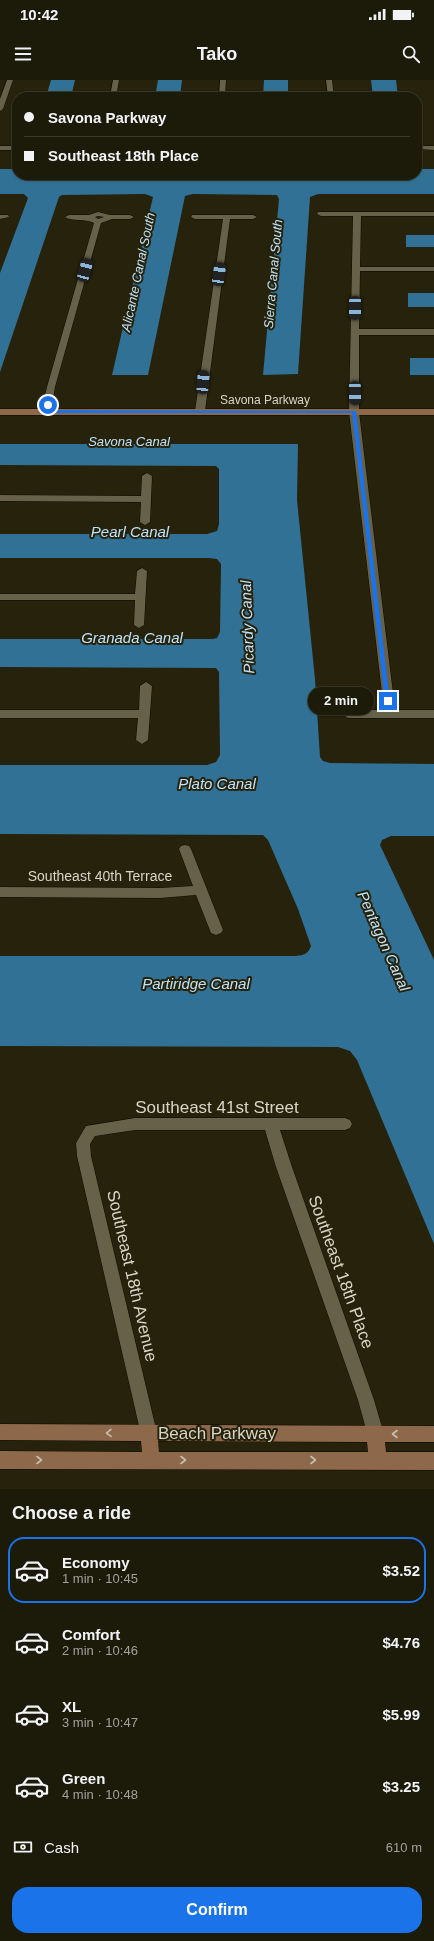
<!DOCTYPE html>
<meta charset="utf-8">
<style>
body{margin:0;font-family:Arial,sans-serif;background:#252312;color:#f1f3f6;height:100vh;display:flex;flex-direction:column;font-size:15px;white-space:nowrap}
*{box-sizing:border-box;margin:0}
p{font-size:13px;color:#a0a19c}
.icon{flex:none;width:22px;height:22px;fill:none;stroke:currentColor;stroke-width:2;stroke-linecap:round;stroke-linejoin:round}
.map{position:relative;height:1409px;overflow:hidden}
.drawer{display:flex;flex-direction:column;background:#1c1a08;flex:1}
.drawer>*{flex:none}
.hud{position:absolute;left:12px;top:12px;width:410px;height:88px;border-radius:16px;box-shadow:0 1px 3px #0004,0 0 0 1px #3a3829;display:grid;align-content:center;height:88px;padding:0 12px;background:#1c1a08}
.end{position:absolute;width:18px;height:18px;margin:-9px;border:5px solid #1a73e8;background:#fff;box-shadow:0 0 0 2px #fff}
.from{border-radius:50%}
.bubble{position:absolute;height:28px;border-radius:14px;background:#1c1a08;box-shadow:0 1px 3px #0004,0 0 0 1px #3a3829;font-size:13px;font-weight:800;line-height:28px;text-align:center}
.car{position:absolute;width:12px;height:24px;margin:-12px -6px;border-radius:5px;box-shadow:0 0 3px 1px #0007;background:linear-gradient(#222 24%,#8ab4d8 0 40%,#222 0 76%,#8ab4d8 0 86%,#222 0)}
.hud b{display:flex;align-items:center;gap:14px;height:38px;font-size:15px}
.hud b+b{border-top:1px solid #3a3829}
.hud i{width:10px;height:10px;background:#f1f3f6}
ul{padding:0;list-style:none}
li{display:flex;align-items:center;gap:12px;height:66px;margin:0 8px 6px;padding:0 4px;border:2px solid transparent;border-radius:16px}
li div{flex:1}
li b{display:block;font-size:15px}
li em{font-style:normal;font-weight:800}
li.selected{border-color:#1a73e8}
li>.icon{width:36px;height:36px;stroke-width:1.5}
h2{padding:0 12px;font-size:18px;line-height:48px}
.pay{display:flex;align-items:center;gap:10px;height:44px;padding:0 12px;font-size:15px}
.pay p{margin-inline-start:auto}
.action{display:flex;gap:8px;margin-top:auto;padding:8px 12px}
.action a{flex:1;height:46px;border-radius:16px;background:#1a73e8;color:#fff;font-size:16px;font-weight:800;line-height:46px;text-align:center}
.status{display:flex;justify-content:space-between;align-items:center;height:28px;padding:0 20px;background:#1c1a08;direction:ltr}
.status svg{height:11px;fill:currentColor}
header{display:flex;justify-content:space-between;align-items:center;height:52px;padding:0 12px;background:#1c1a08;font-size:18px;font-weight:800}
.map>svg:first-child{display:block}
</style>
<div class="status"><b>10:42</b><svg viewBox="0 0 49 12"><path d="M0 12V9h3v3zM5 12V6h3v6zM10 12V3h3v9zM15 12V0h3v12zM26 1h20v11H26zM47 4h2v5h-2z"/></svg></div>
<header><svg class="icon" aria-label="menu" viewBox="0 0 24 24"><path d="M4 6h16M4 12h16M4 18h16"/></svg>Tako<svg class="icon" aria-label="search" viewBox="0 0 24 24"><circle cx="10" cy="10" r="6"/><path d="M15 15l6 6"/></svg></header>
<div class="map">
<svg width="434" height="1409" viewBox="0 0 434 1409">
<rect width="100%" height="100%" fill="#26220b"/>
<path fill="#307195" d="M51 0H75L71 17H46Z
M158 0H182L180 17H155Z
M264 0H288V17H263Z
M371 0H396L398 17H373Z
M0 89H17V95H417V89H434V114H318L310 117 298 294 263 295 279 119 277 115 193 114 185 116 148 295H112L153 117 145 114 62 115 59 117 0 292V193L28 118 24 114H0Z
M406 155H434V167H406Z
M408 213H434V227H408Z
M410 278H434V295H410Z
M0 364H298L297 420 315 599 320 677 323 681 330 683 434 684V756H391L382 760 380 765 434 880V1164L357 980 350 971 338 967 0 966V876H296C304 875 308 874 311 866L298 829 268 760 263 755 0 754V685H207L216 682 220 675 219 592 216 588 0 587V559H213L217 558 220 552 221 484 217 479 208 478H0V454H207L217 451 219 444V389L216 386 0 385Z"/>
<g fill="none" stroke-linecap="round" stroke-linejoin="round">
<g stroke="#0f0b00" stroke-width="1">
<path id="street" d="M7 0H13L3 29 0 31V19Z
M113 0H119L116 17H110Z
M220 0H226L225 17H219Z
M326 0H332L334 17H328Z
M0 66H17V70H0Z
M421 66H434V70L419 69V67Z
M98 132 110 135H130L134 137 130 139H112L101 143 55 307 51 331 46 334 43 333 41 331 47 307 94 143C85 138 72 142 65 137L69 135H89ZM98 136 104 137 98 139 95 137Z
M318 132H434V136H361L360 187H434V191H360L359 249H434V255H359V332L395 630H434V638H348L342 634 348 630H384L349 332 353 136H321L317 134Z
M0 135H8L9 137 0 139Z
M192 135H253L257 137 253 139H230L205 331 200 334 195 331 223 139H195L191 137Z
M147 393 152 396 150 442 145 445 140 442 141 422 0 421V415L141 416 142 396Z
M142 488 147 491 144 545 139 548 134 545 135 520H0V514H135L137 491Z
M146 602 152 606 148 660 142 664 136 660 138 638H0V630H139L140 606Z
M185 765 189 766 191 769 223 850 221 853 216 855 211 853 196 815 160 818 0 817V807L160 808 193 806 179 769 181 766Z
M135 1038H345L350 1040 352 1044 350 1048 345 1050H280L292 1087 374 1320 384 1354 381 1360 375 1362 369 1360 358 1320 276 1087 265 1050H135L95 1056 90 1064 91 1076 157 1353 154 1359 148 1361 142 1359 77 1076 76 1063 86 1046Z"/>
</g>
<g stroke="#0f0b00" stroke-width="1">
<path id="secondary" d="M0 329H434V335H0Z
M0 1344 434 1346V1362H385L386 1372H434V1390L0 1389V1371L142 1372 141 1361 0 1360ZM158 1361 367 1362 368 1372H159Z"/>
</g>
<use href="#street" fill="#666148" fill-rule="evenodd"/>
<use href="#secondary" fill="#8e684b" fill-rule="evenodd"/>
</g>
<defs><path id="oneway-chevron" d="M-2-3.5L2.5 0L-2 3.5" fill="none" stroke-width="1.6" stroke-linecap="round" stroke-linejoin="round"/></defs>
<g stroke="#c9bfae">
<use href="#oneway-chevron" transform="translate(109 1353) rotate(179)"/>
<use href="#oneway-chevron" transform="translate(395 1354) rotate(180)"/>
<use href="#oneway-chevron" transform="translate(39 1380)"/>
<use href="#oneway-chevron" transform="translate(183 1380)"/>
<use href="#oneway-chevron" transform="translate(313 1380)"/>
</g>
<path fill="#1a73e8" d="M46 324 50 325 49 330 356 331 390 623 385 621 352 333H46L44 331Z"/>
<g text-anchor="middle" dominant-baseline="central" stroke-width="4" stroke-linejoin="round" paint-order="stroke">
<g font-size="12" fill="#d8d5c7" stroke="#26220b">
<text x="265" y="320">Savona Parkway</text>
</g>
<g font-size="13" font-style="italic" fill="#c0e3f9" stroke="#26220b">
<text transform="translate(138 192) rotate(-78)">Alicante Canal South</text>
<text transform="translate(273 194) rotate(-85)">Sierra Canal South</text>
<text x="129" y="361">Savona Canal</text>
</g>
<g font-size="14" fill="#d8d5c7" stroke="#26220b">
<text x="100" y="796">Southeast 40th Terrace</text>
</g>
<g font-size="15" font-style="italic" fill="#c0e3f9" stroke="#26220b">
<text x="130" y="451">Pearl Canal</text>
<text transform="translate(247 547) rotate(-92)">Picardy Canal</text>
<text x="132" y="557">Granada Canal</text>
<text x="217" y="703">Plato Canal</text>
<text transform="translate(384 861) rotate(66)">Pentagon Canal</text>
<text x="196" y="903">Partiridge Canal</text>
</g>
<g font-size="17" fill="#d8d5c7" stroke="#26220b">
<text x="217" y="1027">Southeast 41st Street</text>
<text transform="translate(341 1192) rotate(70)">Southeast 18th Place</text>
<text transform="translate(132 1196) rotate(77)">Southeast 18th Avenue</text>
<text x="217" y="1353">Beach Parkway</text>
</g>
</g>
</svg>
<i class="end from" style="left:48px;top:325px"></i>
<i class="end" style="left:388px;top:621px"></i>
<div class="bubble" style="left:308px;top:607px;width:66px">2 min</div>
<i class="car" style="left:85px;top:190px;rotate:15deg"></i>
<i class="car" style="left:219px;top:194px;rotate:8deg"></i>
<i class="car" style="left:355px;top:228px;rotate:180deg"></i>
<i class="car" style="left:203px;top:302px;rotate:5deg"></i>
<i class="car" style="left:355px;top:313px;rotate:179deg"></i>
<div class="hud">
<b><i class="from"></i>Savona Parkway</b>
<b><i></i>Southeast 18th Place</b>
</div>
</div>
<section class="drawer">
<h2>Choose a ride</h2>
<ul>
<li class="selected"><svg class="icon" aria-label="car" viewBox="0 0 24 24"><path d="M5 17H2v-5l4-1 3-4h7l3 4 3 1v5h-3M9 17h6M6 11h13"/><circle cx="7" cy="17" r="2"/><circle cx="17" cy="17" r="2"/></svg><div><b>Economy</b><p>1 min · 10:45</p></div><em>$3.52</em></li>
<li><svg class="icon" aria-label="car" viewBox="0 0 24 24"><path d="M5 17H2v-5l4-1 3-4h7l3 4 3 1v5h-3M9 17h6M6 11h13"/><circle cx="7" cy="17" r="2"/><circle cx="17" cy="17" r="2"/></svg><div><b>Comfort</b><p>2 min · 10:46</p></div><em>$4.76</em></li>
<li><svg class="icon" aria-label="car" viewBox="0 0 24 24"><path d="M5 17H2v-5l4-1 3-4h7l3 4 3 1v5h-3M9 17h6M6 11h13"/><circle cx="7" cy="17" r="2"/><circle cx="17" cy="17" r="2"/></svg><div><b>XL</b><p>3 min · 10:47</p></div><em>$5.99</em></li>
<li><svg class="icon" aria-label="car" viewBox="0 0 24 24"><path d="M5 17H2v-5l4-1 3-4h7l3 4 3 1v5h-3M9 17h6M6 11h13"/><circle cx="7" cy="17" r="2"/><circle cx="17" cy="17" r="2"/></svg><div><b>Green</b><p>4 min · 10:48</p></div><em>$3.25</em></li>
</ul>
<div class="pay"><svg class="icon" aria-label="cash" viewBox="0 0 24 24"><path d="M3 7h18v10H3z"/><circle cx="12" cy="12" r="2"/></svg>Cash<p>610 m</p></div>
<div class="action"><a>Confirm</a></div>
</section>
